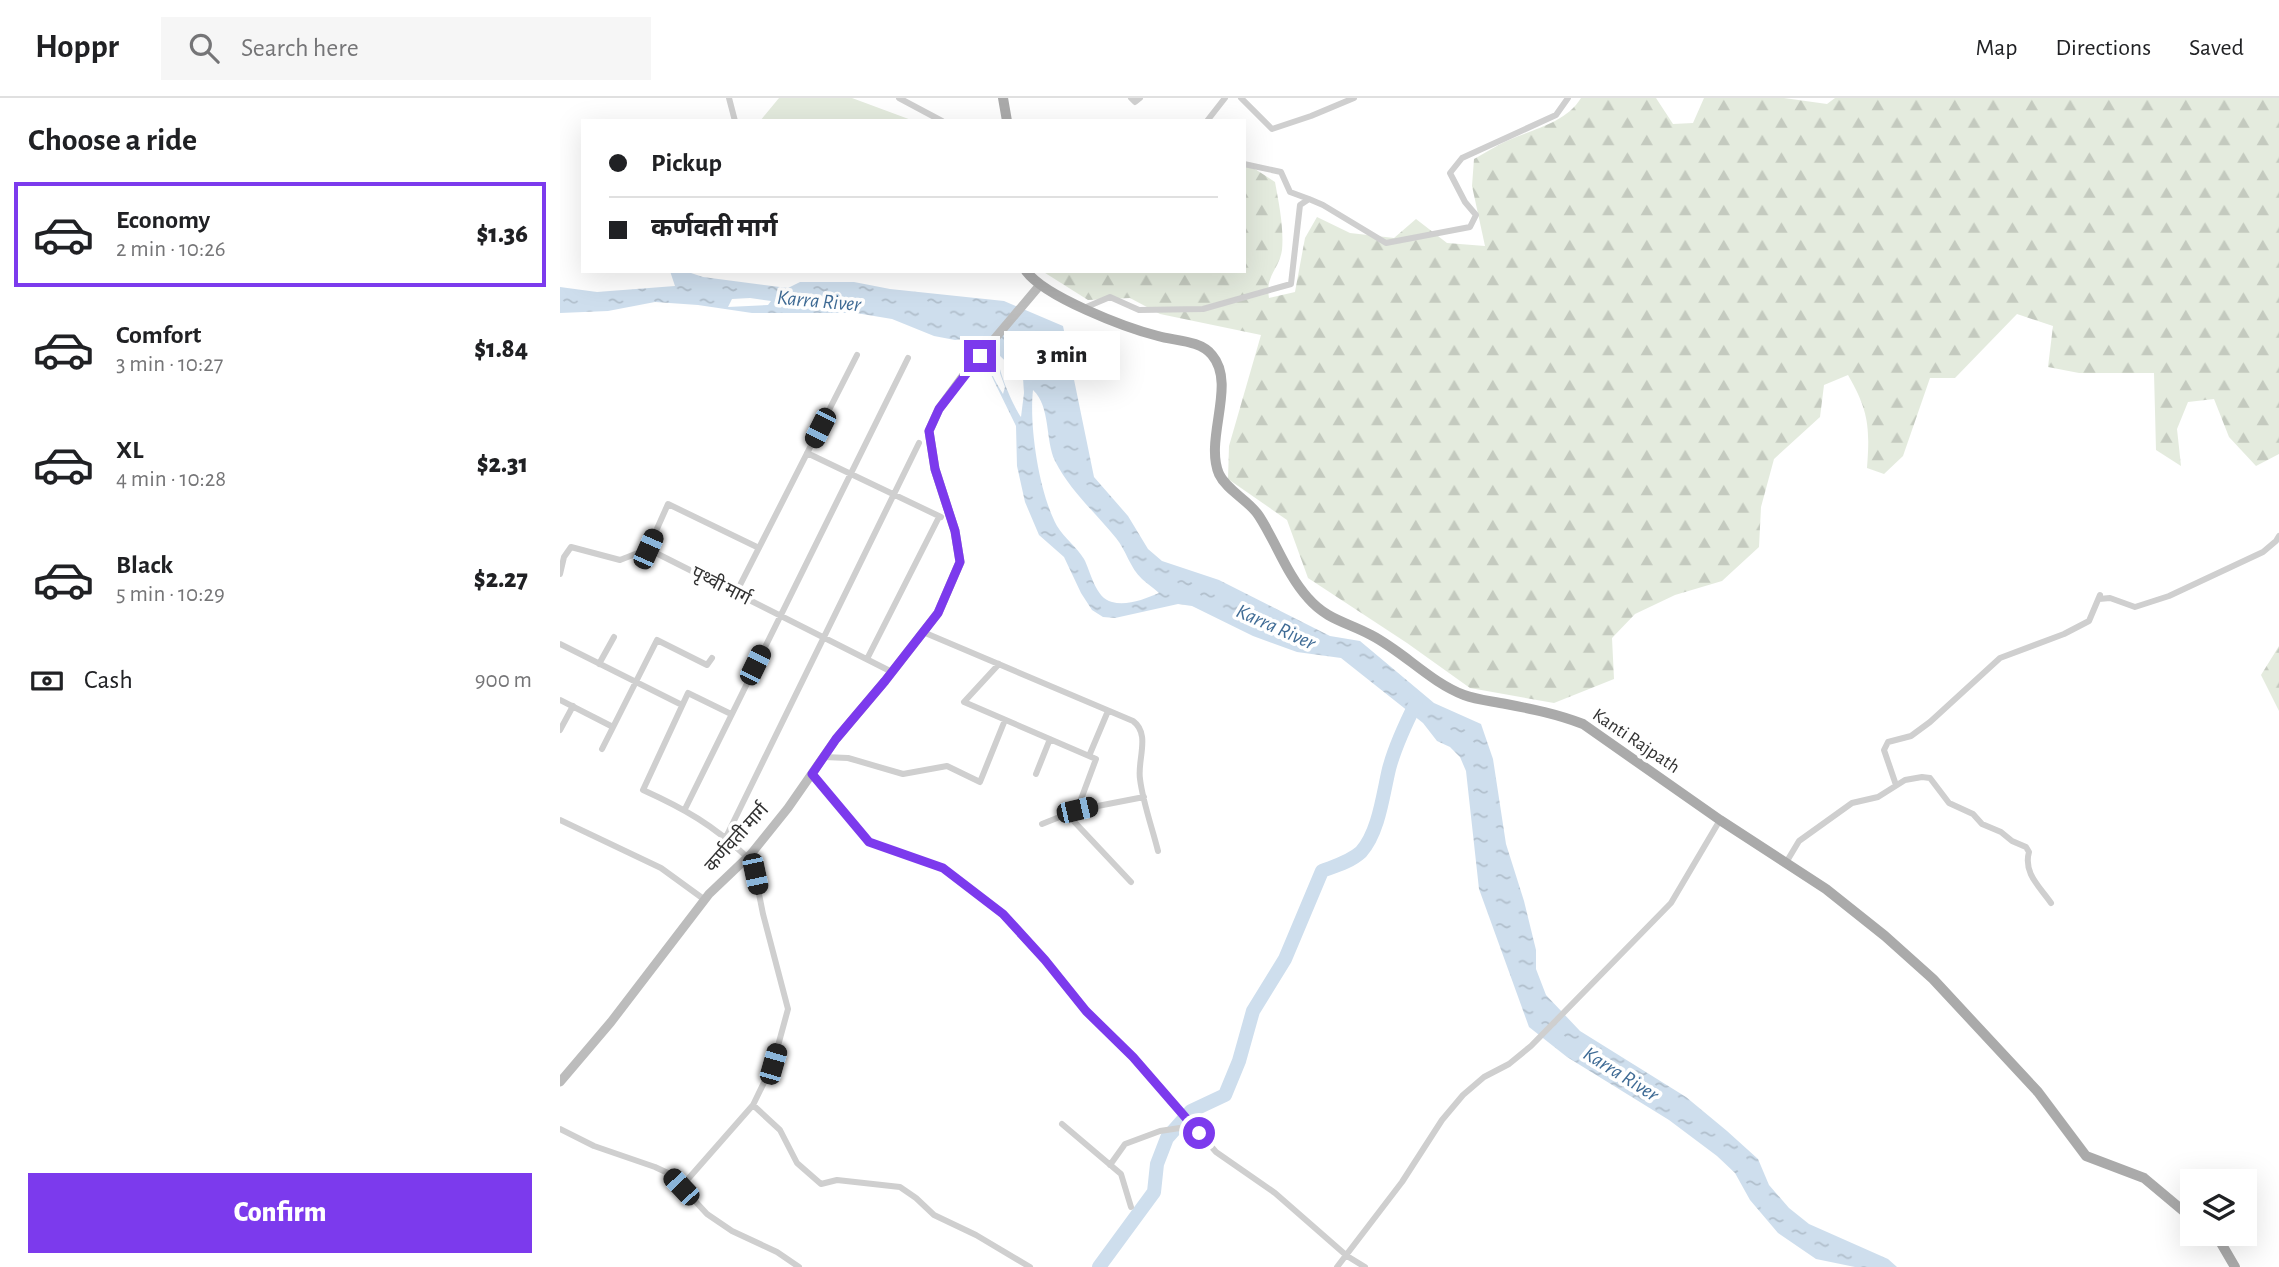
<!DOCTYPE html>
<meta charset="utf-8">
<style>
body{margin:0;font-family:"Alegreya Sans","Noto Sans Devanagari",sans-serif;background:#f6f6f6;color:#202124;height:100vh;display:flex;flex-direction:column;font-size:26px;white-space:nowrap}
*{box-sizing:border-box;margin:0}
p{font-size:23px;color:#757577}
.icon{flex:none;width:38px;height:38px;fill:none;stroke:currentColor;stroke-width:2;stroke-linecap:round;stroke-linejoin:round}
.map{position:relative;flex:1;overflow:hidden}
.sheet{display:flex;flex-direction:column;background:#fff;width:560px}
.sheet>*{flex:none}
.hud{position:absolute;left:21px;top:21px;width:665px;height:154px;border-radius:0px;box-shadow:0 7px 28px #0002;display:grid;align-content:center;height:154px;padding:0 28px;background:#fff}
.fabs{position:absolute;left:1620px;top:1071px;display:grid;gap:14px}
.fabs a{display:grid;place-items:center;width:77px;height:77px;border-radius:0px;background:#fff;box-shadow:0 7px 28px #0002;font-size:35px}
.end{position:absolute;width:32px;height:32px;margin:-16px;border:9px solid #7c3aed;background:#fff;box-shadow:0 0 0 4px #fff}
.from{border-radius:50%}
.bubble{position:absolute;height:49px;border-radius:0px;background:#fff;box-shadow:0 7px 28px #0002;font-size:23px;font-weight:800;line-height:49px;text-align:center}
.car{position:absolute;width:21px;height:42px;margin:-21px -10px;border-radius:9px;box-shadow:0 0 5px 2px #0007;background:linear-gradient(#222 24%,#8ab4d8 0 40%,#222 0 76%,#8ab4d8 0 86%,#222 0)}
.hud b{display:flex;align-items:center;gap:24px;height:66px;font-size:26px}
.hud b+b{border-top:2px solid #e0e0e0}
.hud i{width:18px;height:18px;background:#202124}
ul{padding:0;list-style:none}
li{display:flex;align-items:center;gap:21px;height:105px;margin:0 14px 10px;padding:0 14px;border:4px solid transparent;border-radius:0px}
li div{flex:1}
li b{display:block;font-size:26px}
li em{font-style:normal;font-weight:800}
li.current{border-color:#7c3aed}
li>.icon{width:63px;height:63px;stroke-width:1.5}
h2{padding:0 28px;font-size:32px;line-height:84px}
.pay{display:flex;align-items:center;gap:18px;height:77px;padding:0 28px;font-size:26px}
.pay p{margin-inline-start:auto}
.cta{display:flex;gap:14px;margin-top:auto;padding:14px 28px}
.cta a{flex:1;height:80px;border-radius:0px;background:#7c3aed;color:#fff;font-size:28px;font-weight:800;line-height:80px;text-align:center}
header{display:flex;align-items:center;gap:42px;box-sizing:border-box;height:98px;padding:0 35px;background:#fff;border-bottom:2px solid #e0e0e0}
header strong{font-size:33px}
nav{display:flex;gap:38px;margin-inline-start:auto;font-size:24px}
.search{width:490px;height:63px;background:#f6f6f6;display:flex;align-items:center;gap:18px;box-sizing:border-box;padding:0 24px;border-radius:0px;color:#757577;font-size:26px}
main{display:flex;flex:1;min-height:0}
.map>svg:first-child{display:block}
</style>
<header>
<strong>Hoppr</strong>
<div class="search"><svg class="icon" aria-label="search" viewBox="0 0 24 24"><circle cx="10" cy="10" r="6"/><path d="M15 15l6 6"/></svg>Search here</div>
<nav><a>Map</a><a>Directions</a><a>Saved</a></nav>
</header>
<main>
<section class="sheet">
<h2>Choose a ride</h2>
<ul>
<li class="current"><svg class="icon" aria-label="car" viewBox="0 0 24 24"><path d="M5 17H2v-5l4-1 3-4h7l3 4 3 1v5h-3M9 17h6M6 11h13"/><circle cx="7" cy="17" r="2"/><circle cx="17" cy="17" r="2"/></svg><div><b>Economy</b><p>2 min · 10:26</p></div><em>$1.36</em></li>
<li><svg class="icon" aria-label="car" viewBox="0 0 24 24"><path d="M5 17H2v-5l4-1 3-4h7l3 4 3 1v5h-3M9 17h6M6 11h13"/><circle cx="7" cy="17" r="2"/><circle cx="17" cy="17" r="2"/></svg><div><b>Comfort</b><p>3 min · 10:27</p></div><em>$1.84</em></li>
<li><svg class="icon" aria-label="car" viewBox="0 0 24 24"><path d="M5 17H2v-5l4-1 3-4h7l3 4 3 1v5h-3M9 17h6M6 11h13"/><circle cx="7" cy="17" r="2"/><circle cx="17" cy="17" r="2"/></svg><div><b>XL</b><p>4 min · 10:28</p></div><em>$2.31</em></li>
<li><svg class="icon" aria-label="car" viewBox="0 0 24 24"><path d="M5 17H2v-5l4-1 3-4h7l3 4 3 1v5h-3M9 17h6M6 11h13"/><circle cx="7" cy="17" r="2"/><circle cx="17" cy="17" r="2"/></svg><div><b>Black</b><p>5 min · 10:29</p></div><em>$2.27</em></li>
</ul>
<div class="pay"><svg class="icon" aria-label="cash" viewBox="0 0 24 24"><path d="M3 7h18v10H3z"/><circle cx="12" cy="12" r="2"/></svg>Cash<p>900 m</p></div>
<div class="cta"><a>Confirm</a></div>
</section>
<div class="map">
<svg width="1719" height="1169" viewBox="0 0 1719 1169">
<defs>
<pattern id="forest-firs" width="22" height="20" patternUnits="userSpaceOnUse" patternTransform="scale(1.75)"><rect width="22" height="20" fill="#e4ebde"/><path d="M5 1l3.5 6h-7zM16 11l3.5 6h-7z" fill="#c4cabf"/></pattern>
<pattern id="water-ripples" width="26" height="14" patternUnits="userSpaceOnUse" patternTransform="scale(1.75)"><rect width="26" height="14" fill="#cedeed"/><path d="M2 4q2-2 4 0t4 0M15 11q2-2 4 0t4 0" fill="none" stroke="#b1bfcc"/></pattern>
</defs>
<rect width="100%" height="100%" fill="#fff"/>
<path fill="#e4ebde" d="M219 0H292L354 23H200Z"/>
<path fill="url(#forest-firs)" d="M1021 0H1096L1113 26 1133 25 1144 0H1224L1267 6 1275 0H1719V356L1696 368 1669 339 1654 301 1628 304 1617 331 1621 368 1596 352 1594 275H1519L1488 269 1493 228 1457 216 1395 280H1370L1343 358 1324 376 1307 370C1310 330 1309 313 1288 277L1264 287 1260 319 1214 361 1201 409 1199 449 1162 483 1115 497 1075 516 1052 540 1054 581 994 605 910 590 847 545 748 480 727 422 668 381 669 348 701 237 600 216 570 200 528 202 482 173H684V64L715 84C719 106 724 130 722 152 719 172 705 177 709 200L735 194 745 140 757 119 790 135 834 140 856 121 887 145 925 148 912 88 914 61C925 55 937 47 949 42 973 31 1006 25 1021 0Z
M1719 548V613L1701 577Z"/>
<path fill="url(#water-ripples)" fill-rule="evenodd" d="M110 173H125L143 179 228 190 240 184H294L330 191 444 203 503 228 534 379 568 418 588 451 602 463 659 482 770 538 800 543 874 605 921 626 933 661 946 746 964 803 976 852V871L986 897 1020 933 1126 999 1167 1033 1198 1061 1209 1087 1229 1110 1249 1126 1328 1161 1337 1169H1295L1256 1161 1218 1135 1190 1102 1175 1075 1157 1058 1109 1022 1007 959 969 929 919 791 906 673 900 659 890 649 877 643 863 625 781 560 737 554 693 538 632 508 618 506 555 520 543 519 532 512 521 495 504 459 479 437 465 404 457 368 456 328 413 240 395 242 374 238 332 221 296 215H192L138 207 95 204 48 213 0 215V189L37 194 115 188ZM190 200 211 203 208 207 168 209 172 201ZM433 256 445 289 443 296C436 284 425 269 433 256ZM438 256 463 280 464 295 461 319C453 308 436 269 438 256ZM473 292C491 309 485 342 495 363 511 394 535 414 556 440 566 452 570 470 582 481 587 486 594 490 599 495 585 501 567 508 552 504 535 500 531 474 524 461 517 449 504 440 497 428 479 395 469 328 473 292Z"/>
<g fill="none" stroke-linecap="round" stroke-linejoin="round">
<path stroke="#cedeed" stroke-width="14" d="M539 1169 594 1094 597 1066 607 1040 631 1013 665 997 679 963 693 913 725 861 762 773C775 768 790 764 801 754 819 734 823 696 829 671 835 648 845 627 856 605"/>
<path stroke="#cfcfcf" stroke-width="6" d="M169 0 175 23
M339 0 382 23
M571 0 575 4 580 0
M681 0 712 31 751 18 794 0
M647 23 665 0
M684 66 721 74 730 94 749 101
M524 210 550 199 579 212 643 211 731 186 740 107 749 101 763 107 826 145 910 129 916 117 905 104 890 75 902 60 996 17 1008 0
M247 355 381 419
M88 451 108 406 199 450
M0 476 4 459 11 449 60 462 88 451 332 574
M176 495 297 257
M1539 501 1550 500 1575 509 1609 498 1703 454 1716 443 1719 438
M363 534 573 623C591 636 577 662 580 681 583 705 592 729 598 753
M0 546 122 607
M307 561 379 419
M39 566 54 539
M439 566 404 604 536 661 517 712
M0 602 53 629
M171 616 128 595 83 692C125 711 153 727 187 759
M0 632 13 608
M42 651 97 542 147 567 152 560
M529 658 548 613
M264 659 288 660 343 676 387 668 420 684 445 622
M252 676 309 744 383 770 443 816 485 862 523 910 574 959 656 1054 715 1095 787 1158 805 1169
M476 676 490 641
M1336 687 1324 652 1328 644 1351 638 1370 624 1440 560 1504 536 1529 523 1540 497
M125 711 348 260
M507 716 571 784
M0 722 101 770 145 802
M482 726 517 712 584 699
M166 739 359 345
M1227 763 1239 743 1292 705 1318 699 1345 682 1362 679 1370 680 1389 705 1413 716 1422 726 1441 734 1452 743 1466 749 1469 754C1463 775 1480 789 1491 805
M193 1007 220 1032 237 1065 261 1086 277 1082 340 1089 356 1100 374 1117 416 1137 470 1169
M502 1026 561 1076 571 1109
M0 1031 34 1048 95 1069 110 1076 147 1116 172 1133 217 1154 239 1169
M550 1067 565 1046 600 1033 633 1028
M121 1089 193 1007 213 966 228 911 203 816 191 756
M777 1169 842 1084 882 1022 903 997 924 979 949 966 971 948 1111 805 1160 722"/>
<path stroke="#bcbcbc" stroke-width="9" d="M0 984 51 924 149 796 191 756 228 710 276 641 325 583 378 515 400 464 395 433 375 371 369 333 379 311 404 277 480 187"/>
<path stroke="#aaa" stroke-width="10" d="M443 0 447 23
M466 173C485 199 566 230 598 238 615 243 640 242 652 257 677 286 644 341 659 376 667 393 689 402 699 418 716 444 727 477 748 500 767 522 787 524 811 537 844 554 870 584 904 597 917 602 932 603 946 606 972 611 997 616 1023 626L1160 722 1266 791 1325 838 1373 881 1478 994 1526 1058 1584 1080 1633 1121
M1650 1136 1661 1145 1675 1169"/>
</g>
<g fill="none" stroke-linecap="round" stroke-linejoin="round">
<path stroke="#7c3aed" stroke-width="9" d="M420 258 379 311 369 333 375 371 395 433 400 464 378 515 325 583 276 641 252 676 309 744 383 770 443 816 485 862 526 913 573 959 639 1035"/>
</g>
<g text-anchor="middle" dominant-baseline="central" stroke-width="7" stroke-linejoin="round" paint-order="stroke">
<g font-size="19" fill="#323232" stroke="#fff">
<text transform="translate(161 488) rotate(27)">पृथ्वी मार्ग</text>
<text transform="translate(1076 643) rotate(34)">Kanti Rajpath</text>
<text transform="translate(177 740) rotate(-48)">कर्णवती मार्ग</text>
</g>
<g font-size="21" font-style="italic" fill="#3f6b95" stroke="#fff">
<text transform="translate(259 203) rotate(5)">Karra River</text>
<text transform="translate(716 529) rotate(24)">Karra River</text>
<text transform="translate(1061 976) rotate(32)">Karra River</text>
</g>
</g>
</svg>
<div class="fabs">
<a><svg class="icon" aria-label="layers" viewBox="0 0 24 24"><path d="M12 4l9 5-9 5-9-5zM3 14l9 5 9-5"/></svg></a>
</div>
<i class="end from" style="left:639px;top:1035px"></i>
<i class="end" style="left:420px;top:258px"></i>
<div class="bubble" style="left:444px;top:233px;width:116px">3 min</div>
<i class="car" style="left:260px;top:330px;rotate:207deg"></i>
<i class="car" style="left:88px;top:451px;rotate:24deg"></i>
<i class="car" style="left:195px;top:567px;rotate:26deg"></i>
<i class="car" style="left:517px;top:712px;rotate:77deg"></i>
<i class="car" style="left:195px;top:776px;rotate:168deg"></i>
<i class="car" style="left:213px;top:966px;rotate:16deg"></i>
<i class="car" style="left:121px;top:1089px;rotate:317deg"></i>
<div class="hud">
<b><i class="from"></i>Pickup</b>
<b><i></i>कर्णवती मार्ग</b>
</div>
</div>
</main>
